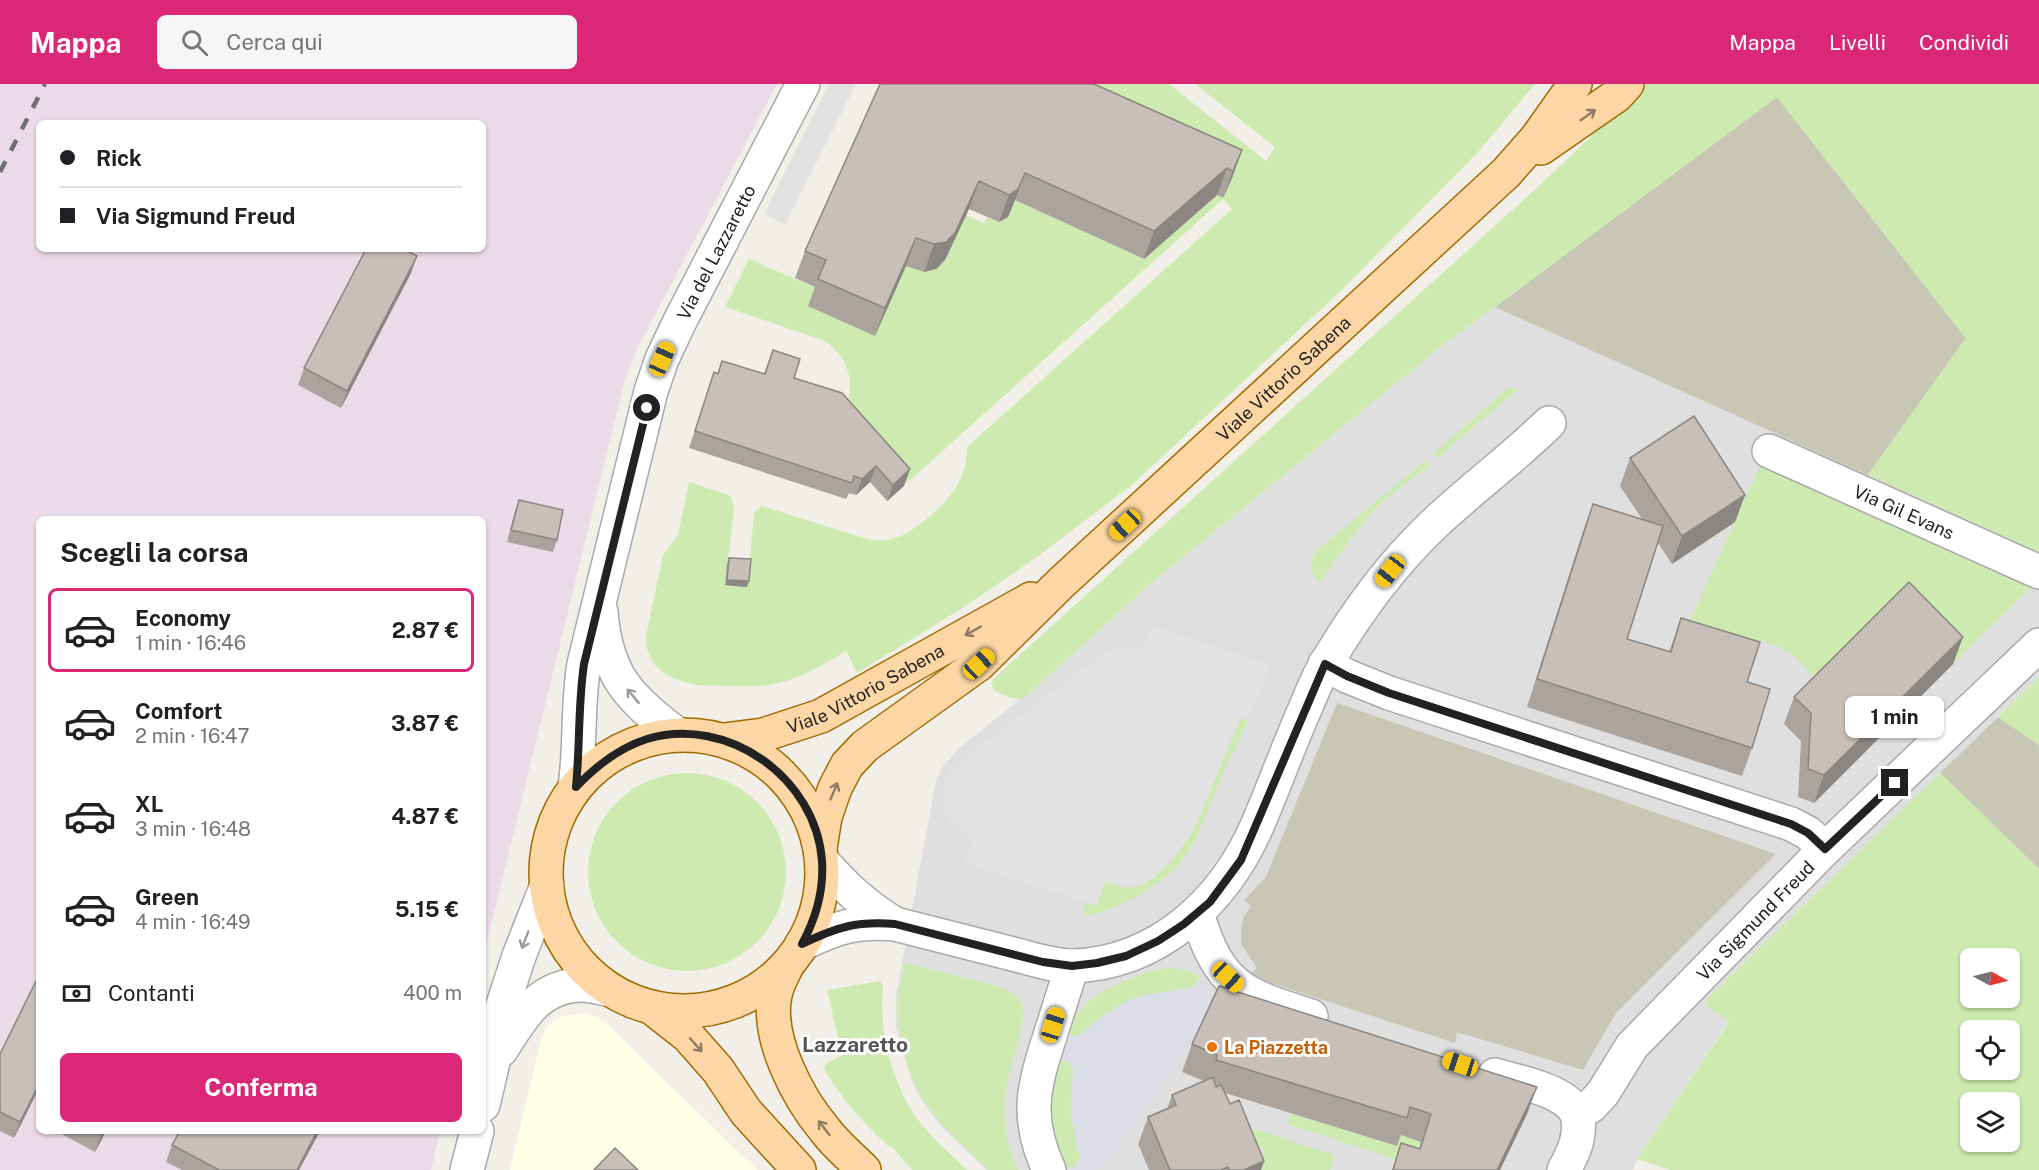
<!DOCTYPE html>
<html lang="it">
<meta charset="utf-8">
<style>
body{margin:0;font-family:"Public Sans",sans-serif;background:#f6f6f6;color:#202124;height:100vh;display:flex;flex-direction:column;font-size:22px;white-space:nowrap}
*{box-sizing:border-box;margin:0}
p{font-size:20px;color:#757577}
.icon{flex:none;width:33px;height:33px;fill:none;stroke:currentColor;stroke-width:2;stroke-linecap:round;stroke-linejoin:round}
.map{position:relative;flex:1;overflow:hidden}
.panel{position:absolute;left:36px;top:432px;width:450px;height:618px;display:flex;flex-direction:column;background:#fff;border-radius:9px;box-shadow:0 2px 4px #0004}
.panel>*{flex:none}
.guide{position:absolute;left:36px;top:36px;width:450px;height:132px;border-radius:9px;box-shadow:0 2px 4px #0004;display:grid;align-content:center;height:132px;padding:0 24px;background:#fff}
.needle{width:39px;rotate:97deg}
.tools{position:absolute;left:1960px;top:864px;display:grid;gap:12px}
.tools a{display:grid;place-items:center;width:60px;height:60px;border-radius:9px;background:#fff;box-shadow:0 2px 4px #0004;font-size:30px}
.end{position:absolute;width:27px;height:27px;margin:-14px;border:8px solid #222;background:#fff;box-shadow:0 0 0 3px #fff}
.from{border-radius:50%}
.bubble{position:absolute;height:42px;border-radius:9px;background:#fff;box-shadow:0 2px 4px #0004;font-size:20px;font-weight:700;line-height:42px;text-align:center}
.car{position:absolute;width:18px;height:36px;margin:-18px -9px;border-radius:8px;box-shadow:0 0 4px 2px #0007;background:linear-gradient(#f5c518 24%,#345 0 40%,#f5c518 0 76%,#345 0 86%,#f5c518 0)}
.guide b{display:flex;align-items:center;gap:21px;height:57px;font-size:22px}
.guide b+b{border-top:2px solid #e0e0e0}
.guide i{width:15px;height:15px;background:#202124}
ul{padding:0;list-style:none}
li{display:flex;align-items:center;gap:18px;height:84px;margin:0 12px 9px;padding:0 12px;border:3px solid transparent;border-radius:9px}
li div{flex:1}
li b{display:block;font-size:22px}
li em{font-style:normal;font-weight:700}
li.active{border-color:#db2777}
li>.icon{width:54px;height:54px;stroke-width:1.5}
h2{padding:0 24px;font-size:27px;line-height:72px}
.pay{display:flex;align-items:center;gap:15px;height:66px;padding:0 24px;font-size:22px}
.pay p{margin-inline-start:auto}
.primary-button{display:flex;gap:12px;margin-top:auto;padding:12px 24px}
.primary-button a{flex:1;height:69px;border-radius:9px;background:#db2777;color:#fff;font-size:24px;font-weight:700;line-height:69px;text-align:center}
header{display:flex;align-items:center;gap:36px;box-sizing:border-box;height:84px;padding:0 30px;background:#db2777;color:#fff}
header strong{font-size:28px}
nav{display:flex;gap:33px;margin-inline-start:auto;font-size:21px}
.search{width:420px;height:54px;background:#f6f6f6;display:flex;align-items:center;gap:15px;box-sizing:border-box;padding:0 21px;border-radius:9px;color:#757577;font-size:22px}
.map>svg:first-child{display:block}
</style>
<header>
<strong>Mappa</strong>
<div class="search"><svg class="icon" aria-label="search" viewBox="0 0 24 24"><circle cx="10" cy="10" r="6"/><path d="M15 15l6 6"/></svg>Cerca qui</div>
<nav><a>Mappa</a><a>Livelli</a><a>Condividi</a></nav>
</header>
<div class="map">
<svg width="2039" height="1086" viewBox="0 0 2039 1086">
<rect width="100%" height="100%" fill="#f2efe9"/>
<path fill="#e0dfdf" d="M1777 13 1869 391 2039 468V593L1703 919 1729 937 1637 1075 1633 1086H986L942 1043 928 1026 916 1007 909 989 896 943V912L936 696 943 682 960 663 1042 598 1149 501 1438 265Z"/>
<path fill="#ebdbe8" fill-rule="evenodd" d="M0 0H777L637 265 625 295 483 874V435H39V1047H440L431 1086H0ZM39 39H483V165H39Z"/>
<path fill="#ffffe5" d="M587 929 604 937 757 1086H510L541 956 547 941 561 932Z"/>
<path fill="#c7c7b4" d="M1777 13 1966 254 1868 391 1495 223Z
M1337 619 1776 770 1616 929 1583 986 1457 948 1455 959 1271 899 1251 889 1257 884 1241 860V846L1243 834 1251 822 1244 816 1266 793Z
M1998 633 2039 661V785L1940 689Z"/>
<path fill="#cdebb0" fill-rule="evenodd" d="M1022 0H1169L1266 77 1275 63 1195 0H1535L1479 67 1342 206 1133 400 1036 474 961 525 857 589 846 567C792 600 773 606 710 601L708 602C678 599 645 589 646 552L663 471 678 451 689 398 728 411 732 415 734 425 725 501 747 503 754 431 755 427 762 422 867 455C876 457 886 457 895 454 914 449 949 418 958 400 964 389 967 376 967 363L1232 125 1223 115 907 399 848 333C847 321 850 311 850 299 849 280 838 265 822 256L725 223 749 175 816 204 874 252 906 182C922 189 934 190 945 176L966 131 984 139 987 133 999 138 1015 116 1144 175 1217 111 1223 114Z
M1646 0H2039V468L1868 391 1966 254 1777 13 1438 265 1149 501 1023 615 1010 614 993 606 992 596 1541 100Z
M1509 303 1518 305 1439 373 1433 370Z
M1426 376 1429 380 1428 383C1417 392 1405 399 1394 408 1364 433 1342 467 1321 498 1309 491 1309 478 1316 467Z
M1760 382 2031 503 1953 580 1899 526 1823 602 1789 567 1760 556 1748 585 1678 563Z
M2039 593V661L1998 633Z
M1243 634 1248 636 1234 668 1226 682 1194 759 1181 778 1168 791 1138 812 1111 825 1097 830 1083 831 1085 818 1097 821 1105 797C1113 799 1120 803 1128 804 1155 804 1186 761 1197 739L1240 636Z
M588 788a99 99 0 1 1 198 0a99 99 0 1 1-198 0Z
M1940 689 2039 785V1086H1670L1637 1075 1729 938 1703 919ZM1971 874H2010V914H1971ZM1971 946H2010V986H1971ZM1971 1018H2010V1058H1971Z
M905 879 1001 903C1009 906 1018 911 1022 920 1029 936 1006 992 1005 1014 1003 1039 1008 1064 1018 1086H988C968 1066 947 1048 930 1026 909 998 894 946 898 911 900 901 903 890 905 879Z
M1166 884C1179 884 1190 886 1200 893L1193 903 1163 908 1096 937 1080 951 1075 952 1068 949C1076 912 1133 890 1166 884Z
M881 897 883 901C879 947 890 994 916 1033 930 1053 950 1069 967 1086H912L892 1063 888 1062C863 1038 841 1015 824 985L826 980 842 971 827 906Z
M1059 976 1069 977 1073 986 1071 1033 1080 1074 1078 1080 1071 1085 1068 1084C1046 1051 1048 1013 1059 976Z
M1291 1029 1396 1062 1400 1051 1421 1058 1413 1081 1288 1040Z
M1255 1045 1334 1071 1330 1086H1258L1264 1065 1245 1058V1053Z"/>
<path fill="#e2e2e2" d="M829 0H856L785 141 764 130Z
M1152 541 1271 581 1248 636 1243 634 1239 636 1197 739 1188 755 1155 793 1141 802 1124 803 1105 798 1097 822 965 779 972 754 951 739 945 727 942 713 944 697 949 688 965 672 1112 564 1126 562 1143 566Z"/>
<path fill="#dddde8" d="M1200 896 1220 918 1211 923 1181 972 1114 1068 1094 1086H1072L1080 1074 1071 1033 1073 986 1069 977 1062 976 1070 951 1075 952 1080 951 1105 930 1129 916 1150 910 1188 905 1193 903Z"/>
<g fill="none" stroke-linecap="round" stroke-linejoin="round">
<g stroke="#a9a9a9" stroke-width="36">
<g id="minor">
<path id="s1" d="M1769 367 2039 488"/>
<path d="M601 528C606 590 628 614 677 650"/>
<path d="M1325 580 1347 592 1389 609 1791 740 1808 749 1825 765"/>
<path id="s2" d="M575 703C581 662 577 620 584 580L651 307 662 275 679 239 803 0"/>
<path d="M822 777C846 804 864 821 895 840"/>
<path d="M1197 829C1219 903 1242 910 1311 932"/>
<path d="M802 860C837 843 856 837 895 840 933 850 971 859 1009 869 1030 874 1052 882 1073 882 1159 879 1224 817 1257 742 1274 703 1288 663 1305 625 1312 609 1318 592 1327 578 1356 529 1391 481 1433 441 1470 406 1512 375 1549 339"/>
<path d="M501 966C521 935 538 901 582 901 591 901 601 904 610 906"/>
<path d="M1495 991C1518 998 1566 1006 1577 1030"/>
<path d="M483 1021 493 978 502 924 519 872 547 801"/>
<path d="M467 1086 477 1047"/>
<path d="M1049 1086C1025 1034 1033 1004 1050 952 1057 929 1065 905 1072 882"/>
<path id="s3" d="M1564 1086C1574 1068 1582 1051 1577 1030L1591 1022 1603 1009 1632 962 1825 765 2039 561"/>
</g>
</g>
<g stroke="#a06b00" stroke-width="36">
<g id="major">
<path d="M1541 64 1616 12 1627 0"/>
<circle cx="684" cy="789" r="138"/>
<path id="s4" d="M724 656 763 651 821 632 1031 515"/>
<path id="s5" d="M820 764 825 733 835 704 847 681 865 662 979 580 1061 499 1506 89 1536 55 1575 0"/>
<path d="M787 881C783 891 777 900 775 911 766 954 798 1014 825 1046 836 1061 851 1073 864 1086"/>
<path d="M651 923 688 952 718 986 746 1028 799 1086"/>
</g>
</g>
<use href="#minor" stroke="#fff" stroke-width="33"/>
<use href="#major" stroke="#fcd6a4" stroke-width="33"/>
<path stroke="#707070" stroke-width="4.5" stroke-dasharray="12 12" stroke-linecap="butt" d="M0 88 45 0"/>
</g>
<path fill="#aba49e" d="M880 0 1242 66 1232 94 1223 114 1217 111 1144 175 1015 116 1008 133 999 138 969 125 945 176 936 185 924 188 906 182 875 252 808 222 815 203 795 194 805 167Z
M411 189 341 324 298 301 304 284Z
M773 266 794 294 904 402 887 417 870 398 856 411 849 409 846 415 689 364 714 288 718 289 722 277 764 290Z
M1630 374 1745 411 1735 438 1672 480 1658 459 1627 555 1669 568 1681 534 1747 598 1752 664 1742 692 1527 623 1583 447 1593 420 1642 435 1620 402Z
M519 416 557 456 553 468 507 458 515 427Z
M729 474 747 503 725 501 727 479Z
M1963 553 1953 580 1814 719 1798 713 1801 657 1784 640 1794 613Z
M1192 960 1527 1030 1500 1086H1392L1401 1059 1419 1065 1421 1058 1401 1051 1397 1062 1225 1009 1230 1020 1264 1077 1261 1086H1149L1138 1060 1148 1033 1167 1025 1172 1011 1204 997 1182 988Z
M0 970 39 1004 14 1054 0 1047Z
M56 1047H106L95 1068Z
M320 1047 299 1086H182L166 1078 172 1061Z"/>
<path fill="#8b8681" d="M1242 66 1232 94 1223 114 1233 87Z
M1227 84 1217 111 1144 175 1154 147Z
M1025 89 1015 116 1008 133 999 138 1009 111Z
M979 97 969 125 945 176 936 185 924 188 934 160Z
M916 154 906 182 875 252 885 224Z
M417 172 411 189 341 324 347 307Z
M876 382 870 398 856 411 862 395Z
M910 385 904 402 887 417 893 401Z
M1745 411 1735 438 1672 480 1682 452Z
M727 496 749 497 747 503 725 501Z
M1963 553 1953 580 1814 719 1824 691Z
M39 1000V1004L14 1054 20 1038Z
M1537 1003 1527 1030 1500 1086H1497Z
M103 1047H106L95 1068 101 1051Z
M317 1047H320L299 1086H297Z
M1264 1077 1261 1086H1244Z"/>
<path fill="#c7bfb8" stroke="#8b8681" stroke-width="1.5" d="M880 0H1094L1242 66 1233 87 1227 84 1154 147 1025 89 1018 105 1009 111 979 97 955 149 946 158 934 160 916 154 885 224 818 195 826 176 805 167Z
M366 165H403L417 172 347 307 304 284Z
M773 266 800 275 794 294 842 309 910 385 893 401 876 382 862 395 854 392 852 399 695 347 714 288 718 290 722 277 765 290Z
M1694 332 1745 411 1682 452 1630 374Z
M519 416 563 426 557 456 511 446Z
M1593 420 1663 442 1627 555 1671 568 1681 534 1760 558 1747 598 1770 605 1752 664 1537 595Z
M729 474 751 475 749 497 727 496Z
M1909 498 1963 553 1824 691 1808 685 1811 629 1794 613Z
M39 891V1000L20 1038 0 1028V970Z
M1219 902 1537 1003 1497 1086H1393L1401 1059 1420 1065 1431 1030 1410 1023 1407 1034 1216 976 1217 971 1192 960Z
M1213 993 1216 1003 1221 1001 1230 1020 1239 1016 1264 1077 1244 1086H1229L1228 1083 1221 1086H1170L1148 1033 1176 1021 1172 1011Z
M93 1047H103L101 1051Z
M180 1047H317L297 1086H219L172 1061Z
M615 1064 638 1086H594Z"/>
<defs><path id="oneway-shaft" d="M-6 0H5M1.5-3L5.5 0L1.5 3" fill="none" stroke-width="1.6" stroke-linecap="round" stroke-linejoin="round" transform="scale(1.5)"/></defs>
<g stroke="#8f7c63">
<use href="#oneway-shaft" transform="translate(1588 31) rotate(-35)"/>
<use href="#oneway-shaft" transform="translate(973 547) rotate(151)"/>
<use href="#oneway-shaft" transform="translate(834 707) rotate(-67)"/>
<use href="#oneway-shaft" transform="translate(696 961) rotate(48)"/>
<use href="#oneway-shaft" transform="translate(824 1044) rotate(-128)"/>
</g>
<g stroke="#9c9c9c">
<use href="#oneway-shaft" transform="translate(633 612) rotate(-130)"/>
<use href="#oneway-shaft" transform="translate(525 856) rotate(111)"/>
</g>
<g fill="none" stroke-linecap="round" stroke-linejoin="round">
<path stroke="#222" stroke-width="8" d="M647 324 584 580C578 620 580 662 576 703 596 682 618 664 647 655 728 631 816 694 822 777 824 807 816 834 802 860 837 843 856 837 895 840L1043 878 1072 882 1097 879 1126 872 1158 857 1184 840 1210 818 1241 776 1325 580 1347 592 1389 609 1791 740 1808 749 1825 765 1895 699"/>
</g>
<circle fill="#e8710a" stroke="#fff" stroke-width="2" cx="1212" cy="963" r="6"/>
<g text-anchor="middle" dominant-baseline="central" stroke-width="6" stroke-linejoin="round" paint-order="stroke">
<g font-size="18" fill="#222" stroke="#fff">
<text stroke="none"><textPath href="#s2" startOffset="558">Via del Lazzaretto</textPath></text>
<text stroke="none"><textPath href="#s5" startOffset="672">Viale Vittorio Sabena</textPath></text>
<text stroke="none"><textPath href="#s1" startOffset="148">Via Gil Evans</textPath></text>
<text stroke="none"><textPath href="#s4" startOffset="152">Viale Vittorio Sabena</textPath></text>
<text stroke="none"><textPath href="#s3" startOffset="324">Via Sigmund Freud</textPath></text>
</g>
<g font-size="18" font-weight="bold" fill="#c56008" stroke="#fff" text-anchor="start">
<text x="1224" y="963">La Piazzetta</text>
</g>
<g font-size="21" font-weight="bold" fill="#555" stroke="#fff">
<text x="855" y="960">Lazzaretto</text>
</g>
</g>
</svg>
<div class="tools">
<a><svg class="needle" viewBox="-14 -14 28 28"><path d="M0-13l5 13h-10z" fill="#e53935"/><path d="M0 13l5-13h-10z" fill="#757577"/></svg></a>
<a><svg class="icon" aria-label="locate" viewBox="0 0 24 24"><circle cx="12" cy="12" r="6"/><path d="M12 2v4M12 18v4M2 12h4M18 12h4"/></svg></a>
<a><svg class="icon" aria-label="layers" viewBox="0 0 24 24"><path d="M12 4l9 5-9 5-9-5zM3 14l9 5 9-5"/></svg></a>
</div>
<i class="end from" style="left:647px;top:324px"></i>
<i class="end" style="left:1895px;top:699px"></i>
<div class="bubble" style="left:1845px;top:612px;width:99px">1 min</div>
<i class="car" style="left:662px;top:275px;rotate:24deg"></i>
<i class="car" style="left:1125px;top:441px;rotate:227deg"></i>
<i class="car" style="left:1390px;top:487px;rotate:218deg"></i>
<i class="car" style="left:979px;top:580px;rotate:47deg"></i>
<i class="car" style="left:1228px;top:893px;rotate:133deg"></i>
<i class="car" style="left:1053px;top:941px;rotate:17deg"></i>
<i class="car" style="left:1460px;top:980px;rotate:288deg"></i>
<div class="guide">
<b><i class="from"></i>Rick</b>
<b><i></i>Via Sigmund Freud</b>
</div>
<section class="panel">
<h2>Scegli la corsa</h2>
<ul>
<li class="active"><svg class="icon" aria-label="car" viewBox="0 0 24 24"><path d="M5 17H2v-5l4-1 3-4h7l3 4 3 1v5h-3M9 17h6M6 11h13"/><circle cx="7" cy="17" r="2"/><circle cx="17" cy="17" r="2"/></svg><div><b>Economy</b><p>1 min · 16:46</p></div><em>2.87 €</em></li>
<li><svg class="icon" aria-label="car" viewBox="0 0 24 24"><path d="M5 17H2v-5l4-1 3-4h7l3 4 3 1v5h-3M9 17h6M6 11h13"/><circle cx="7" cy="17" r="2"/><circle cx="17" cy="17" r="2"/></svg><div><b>Comfort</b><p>2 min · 16:47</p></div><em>3.87 €</em></li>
<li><svg class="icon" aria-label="car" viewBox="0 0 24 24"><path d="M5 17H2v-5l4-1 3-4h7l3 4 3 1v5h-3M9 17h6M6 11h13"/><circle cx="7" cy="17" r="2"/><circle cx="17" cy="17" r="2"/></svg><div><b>XL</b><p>3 min · 16:48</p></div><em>4.87 €</em></li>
<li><svg class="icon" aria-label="car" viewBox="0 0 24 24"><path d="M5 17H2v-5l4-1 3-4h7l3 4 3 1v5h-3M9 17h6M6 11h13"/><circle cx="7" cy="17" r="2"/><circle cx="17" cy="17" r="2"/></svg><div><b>Green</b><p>4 min · 16:49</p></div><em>5.15 €</em></li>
</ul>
<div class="pay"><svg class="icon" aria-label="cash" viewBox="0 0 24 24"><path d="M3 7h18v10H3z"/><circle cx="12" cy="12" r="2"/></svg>Contanti<p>400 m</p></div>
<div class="primary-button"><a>Conferma</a></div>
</section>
</div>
